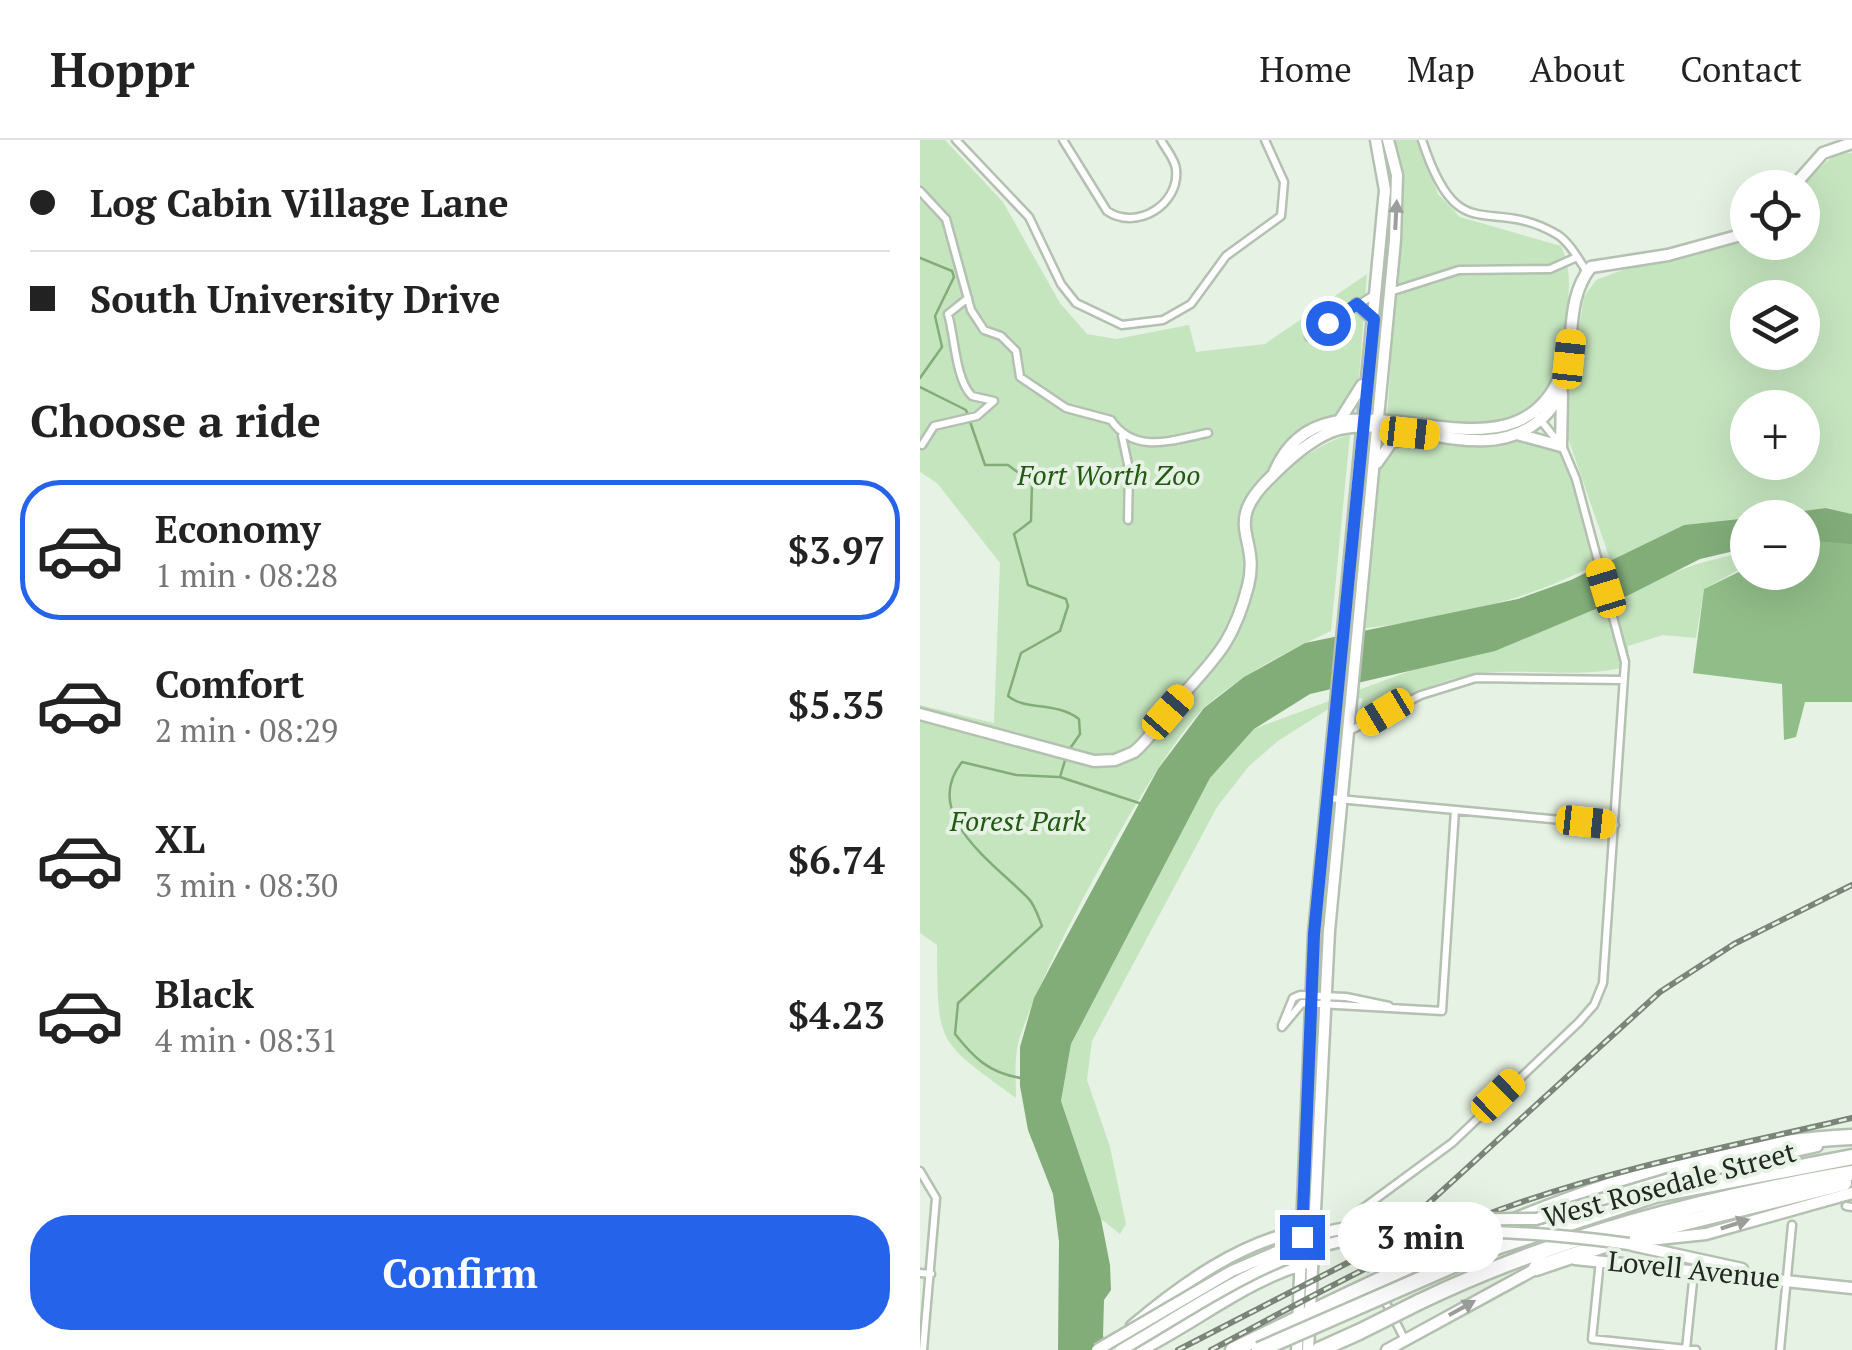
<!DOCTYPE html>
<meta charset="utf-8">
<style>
body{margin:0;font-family:"PT Serif",serif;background:#f6f6f6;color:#222;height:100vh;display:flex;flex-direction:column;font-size:38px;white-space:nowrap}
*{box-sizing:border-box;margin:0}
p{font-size:32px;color:#767676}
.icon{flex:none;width:55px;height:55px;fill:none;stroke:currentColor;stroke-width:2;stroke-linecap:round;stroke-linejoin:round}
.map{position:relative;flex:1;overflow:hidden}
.panel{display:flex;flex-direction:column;background:#fff;width:920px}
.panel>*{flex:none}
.top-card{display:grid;align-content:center;height:220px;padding:0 30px;background:#fff}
.tools{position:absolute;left:810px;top:30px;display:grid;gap:20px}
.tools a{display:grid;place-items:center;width:90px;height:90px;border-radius:50%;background:#fff;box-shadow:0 10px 40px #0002;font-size:50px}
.end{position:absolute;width:45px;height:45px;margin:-22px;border:12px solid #2563eb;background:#fff;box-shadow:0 0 0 5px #fff}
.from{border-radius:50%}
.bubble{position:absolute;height:70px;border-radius:35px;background:#fff;box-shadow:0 10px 40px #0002;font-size:32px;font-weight:800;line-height:70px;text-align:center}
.car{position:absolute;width:30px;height:60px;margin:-30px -15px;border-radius:12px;box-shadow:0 0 8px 2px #0007;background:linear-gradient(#f5c518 24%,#345 0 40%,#f5c518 0 76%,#345 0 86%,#f5c518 0)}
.top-card b{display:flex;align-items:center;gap:35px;height:95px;font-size:38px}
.top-card b+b{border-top:2px solid #e0e0e0}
.top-card i{width:25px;height:25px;background:#222}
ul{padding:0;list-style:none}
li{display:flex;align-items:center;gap:30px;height:140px;margin:0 20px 15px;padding:0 10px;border:5px solid transparent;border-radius:40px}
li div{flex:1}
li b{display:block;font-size:38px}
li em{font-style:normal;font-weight:800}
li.current{border-color:#2563eb}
li>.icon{width:90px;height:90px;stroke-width:1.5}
h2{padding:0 30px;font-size:45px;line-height:120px}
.primary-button{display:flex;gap:20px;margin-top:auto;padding:20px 30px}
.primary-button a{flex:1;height:115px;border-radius:40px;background:#2563eb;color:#fff;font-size:40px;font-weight:800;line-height:115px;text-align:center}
header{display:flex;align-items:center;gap:60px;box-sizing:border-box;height:140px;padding:0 50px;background:#fff;border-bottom:2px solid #e0e0e0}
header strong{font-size:48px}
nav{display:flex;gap:55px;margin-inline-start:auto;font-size:35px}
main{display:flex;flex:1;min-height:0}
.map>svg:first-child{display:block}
</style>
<header>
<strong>Hoppr</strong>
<nav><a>Home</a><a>Map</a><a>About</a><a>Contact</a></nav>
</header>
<main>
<section class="panel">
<div class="top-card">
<b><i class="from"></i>Log Cabin Village Lane</b>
<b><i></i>South University Drive</b>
</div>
<h2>Choose a ride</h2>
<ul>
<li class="current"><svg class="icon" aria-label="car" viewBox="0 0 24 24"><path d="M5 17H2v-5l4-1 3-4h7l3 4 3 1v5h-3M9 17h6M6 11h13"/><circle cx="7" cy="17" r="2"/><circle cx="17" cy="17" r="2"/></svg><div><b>Economy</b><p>1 min · 08:28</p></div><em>$3.97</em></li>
<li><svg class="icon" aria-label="car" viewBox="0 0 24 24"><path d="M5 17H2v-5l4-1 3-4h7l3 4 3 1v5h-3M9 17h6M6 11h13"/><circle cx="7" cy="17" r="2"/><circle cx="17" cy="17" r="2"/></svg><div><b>Comfort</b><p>2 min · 08:29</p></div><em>$5.35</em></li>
<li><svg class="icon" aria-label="car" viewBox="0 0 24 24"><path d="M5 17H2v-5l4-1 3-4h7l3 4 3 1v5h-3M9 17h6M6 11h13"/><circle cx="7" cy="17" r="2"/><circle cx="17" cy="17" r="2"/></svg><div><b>XL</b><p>3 min · 08:30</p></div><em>$6.74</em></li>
<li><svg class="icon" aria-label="car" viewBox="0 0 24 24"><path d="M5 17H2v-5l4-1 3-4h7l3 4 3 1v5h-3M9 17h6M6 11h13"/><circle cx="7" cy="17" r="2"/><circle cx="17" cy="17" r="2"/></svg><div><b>Black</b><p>4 min · 08:31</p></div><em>$4.23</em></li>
</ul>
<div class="primary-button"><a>Confirm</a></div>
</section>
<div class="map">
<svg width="932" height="1210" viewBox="0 0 932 1210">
<rect width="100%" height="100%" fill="#e6f2e3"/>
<path fill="#c5e5bf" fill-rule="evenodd" d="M0 0H25L83 62 140 163 167 194 196 199 269 185 276 212 345 204 447 134 438 251 422 273 368 305 322 369 320 388C347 345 381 310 430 294L411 491C367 511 323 534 287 565 238 608 115 839 98 904 94 921 96 941 96 958 15 899 18 906 17 805L0 793V565L74 583 80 423 17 343 0 332Z
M473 0H498L518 54 540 77 641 106C654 133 648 160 645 189 634 305 556 285 467 278L482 54Z
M932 13V374L908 368 764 385 691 422 643 284 664 157 676 140 705 129 827 100 882 102 880 47 915 14ZM828 158H882V212H828ZM828 268H882V322H828Z
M463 295C489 299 515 304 541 304 572 305 615 286 639 313 662 340 666 391 674 425 601 464 521 479 439 489Z
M827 411V425L784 449 776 498 743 495 708 506 709 526C667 538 620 530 576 532 525 534 481 559 436 582L443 559 429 556 358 601 329 626 297 667 172 901 167 940 190 1007 206 1084 200 1094 181 1079 141 961 151 904 290 638 334 589 777 424Z"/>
<path fill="#91bd88" d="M903 390 932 399V562H885L876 597 864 600 862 544 773 533 784 449 827 428 828 432H882L883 400Z"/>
<path fill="#82ad79" d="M906 368 932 374V404L883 400 882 378H828Z
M828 378 827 408 780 419 709 455 575 511 390 554 334 589 290 638 151 904 141 961 181 1079 190 1125 191 1150 184 1160 183 1196 189 1210H138L139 1102 133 1054 108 990 100 946V907L114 858 140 809 238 629 284 568 324 537 385 503 598 459 651 440 764 385Z"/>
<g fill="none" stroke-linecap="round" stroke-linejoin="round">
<path stroke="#82ad79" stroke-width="2.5" d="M0 118 32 131 34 137 15 176 22 207 0 238
M0 247 46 270 65 325H88L112 343 111 381 94 394 108 445 146 459 148 466 140 491 101 513 88 556C105 571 136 561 159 579L160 594 149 610
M146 617 140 637 222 664
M101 938C69 933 54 918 35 894L38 863 122 786C118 776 115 765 108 758 74 723 0 675 42 622L96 635 138 637"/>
<path stroke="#bfc9bc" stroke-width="6" stroke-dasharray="6 3" stroke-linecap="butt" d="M439 1111 453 1138"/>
<g stroke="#b4c0b1" stroke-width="11">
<path id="street" d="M36 0 109 77 141 144 156 163 202 185 243 180 271 164 306 116 361 76 364 42 345 0
M143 0 187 71C216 91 260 65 256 29 255 19 245 8 241 0
M502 0C539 113 568 53 638 95 650 103 659 120 667 132
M0 51 26 79 51 170 64 190 81 196 96 211 100 237 146 268 191 280C215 315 252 300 288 293
M470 152 539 130 630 129 657 117
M389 197 455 154
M202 296 209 329 208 380
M2 305 14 286 57 276 74 261 52 256C35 239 35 197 28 174L48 158
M427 592 501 555 556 538 703 540
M408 658 695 685
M362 885 373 858 380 855 426 857 469 866
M362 887 382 863 522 871 535 670
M0 1031 16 1058 3 1210
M926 1066 932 1067
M439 1111 435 1094 438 1072 532 1003 659 882 674 865 683 843 705 522 656 339 643 308 618 277
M680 1120 672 1199 776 1210
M0 1133 11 1134
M463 1157 485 1200
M766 1209 774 1132
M860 1210 872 1085"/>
</g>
<g stroke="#b4c0b1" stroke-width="15">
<path id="secondary" d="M872 48 903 13 932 3
M437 164 453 179
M420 280 442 245
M597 294 641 306 642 254
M457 323 471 303 492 296
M354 333C407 203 596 370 644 226
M0 574 174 621 195 620 214 612C230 599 240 581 253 566 292 520 312 508 328 446 341 396 300 385 352 336 370 318 395 295 420 289 484 274 563 328 620 280 668 240 635 171 671 127L748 115 828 93
M756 1037 897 1006
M719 1101 786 1094 932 1053
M712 1105 822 1129
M655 1119 932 1148
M212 1186C263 1143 320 1102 387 1089
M221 1210C277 1182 327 1140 387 1123
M377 1210 394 794 465 50 456 0
M388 1210 409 791 475 100 477 35 468 0
M467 1210 619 1127"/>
</g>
<g stroke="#b4c0b1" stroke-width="19">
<path id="highway" d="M570 1109 735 1055 932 1017
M616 1128 711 1096 924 1043
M499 1162C636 1096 782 1059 932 1033
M313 1210C499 1121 723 1005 932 997
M399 1210 439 1192"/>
</g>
<use href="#street" stroke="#fff" stroke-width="6"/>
<use href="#secondary" stroke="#fff" stroke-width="10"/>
<use href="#highway" stroke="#fff" stroke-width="14"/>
<g stroke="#7b8479" stroke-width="6">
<path id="rail" d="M258 1210 439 1117 478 1091 740 852 814 804 932 745
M291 1210C385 1160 493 1099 593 1065 704 1026 818 1005 932 978"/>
</g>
<use href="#rail" stroke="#e6f2e3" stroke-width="2.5" stroke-dasharray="8" stroke-linecap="butt"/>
<g stroke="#b4c0b1" stroke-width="15" stroke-linecap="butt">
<path id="secondary-bridge" d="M177 1210 312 1131 401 1093 466 1080 616 1079 756 1037
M201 1210C267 1172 331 1126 405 1105 488 1082 623 1092 709 1104"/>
</g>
<g stroke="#b4c0b1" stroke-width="19" stroke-linecap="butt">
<path id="highway-bridge" d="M439 1192 499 1162
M339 1210 570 1109"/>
</g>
<use href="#secondary-bridge" stroke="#fff" stroke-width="10"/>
<use href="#highway-bridge" stroke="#fff" stroke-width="14"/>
</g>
<defs><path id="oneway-solid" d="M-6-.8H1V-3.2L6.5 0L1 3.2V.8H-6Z" transform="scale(2.5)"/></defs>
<g fill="#9c9e9b">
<use href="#oneway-solid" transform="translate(476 75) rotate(-87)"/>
<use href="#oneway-solid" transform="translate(815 1084) rotate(-18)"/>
<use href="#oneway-solid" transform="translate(542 1168) rotate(-29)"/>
</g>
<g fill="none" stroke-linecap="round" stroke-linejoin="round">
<path stroke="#2563eb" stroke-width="12" d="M382 1097 394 794 454 179 437 164 408 183"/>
</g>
<g text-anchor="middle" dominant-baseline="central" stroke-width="8" stroke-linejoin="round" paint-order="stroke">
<g font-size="28" font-style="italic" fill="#225a13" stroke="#e6f2e3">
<text x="189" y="334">Fort Worth Zoo</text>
<text x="98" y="680">Forest Park</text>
</g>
<g font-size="28" fill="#222721" stroke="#e6f2e3">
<text transform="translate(749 1044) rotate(-15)">West Rosedale Street</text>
<text transform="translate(774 1129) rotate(6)">Lovell Avenue</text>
</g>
</g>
</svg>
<div class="tools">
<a><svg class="icon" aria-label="locate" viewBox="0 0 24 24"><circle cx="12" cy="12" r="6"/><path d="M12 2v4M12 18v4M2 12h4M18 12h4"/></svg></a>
<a><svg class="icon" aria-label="layers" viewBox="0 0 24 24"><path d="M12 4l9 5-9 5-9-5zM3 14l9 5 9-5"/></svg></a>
<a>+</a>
<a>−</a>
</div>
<i class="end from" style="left:408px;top:183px"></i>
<i class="end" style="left:382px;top:1097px"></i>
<div class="bubble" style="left:418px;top:1062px;width:165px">3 min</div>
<i class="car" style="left:649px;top:219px;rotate:6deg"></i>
<i class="car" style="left:490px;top:293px;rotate:96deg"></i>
<i class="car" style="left:686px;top:448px;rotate:343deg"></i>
<i class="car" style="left:248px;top:572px;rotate:41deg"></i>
<i class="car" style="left:465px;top:572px;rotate:239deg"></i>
<i class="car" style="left:666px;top:682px;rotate:96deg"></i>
<i class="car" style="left:578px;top:956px;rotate:46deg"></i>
</div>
</main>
